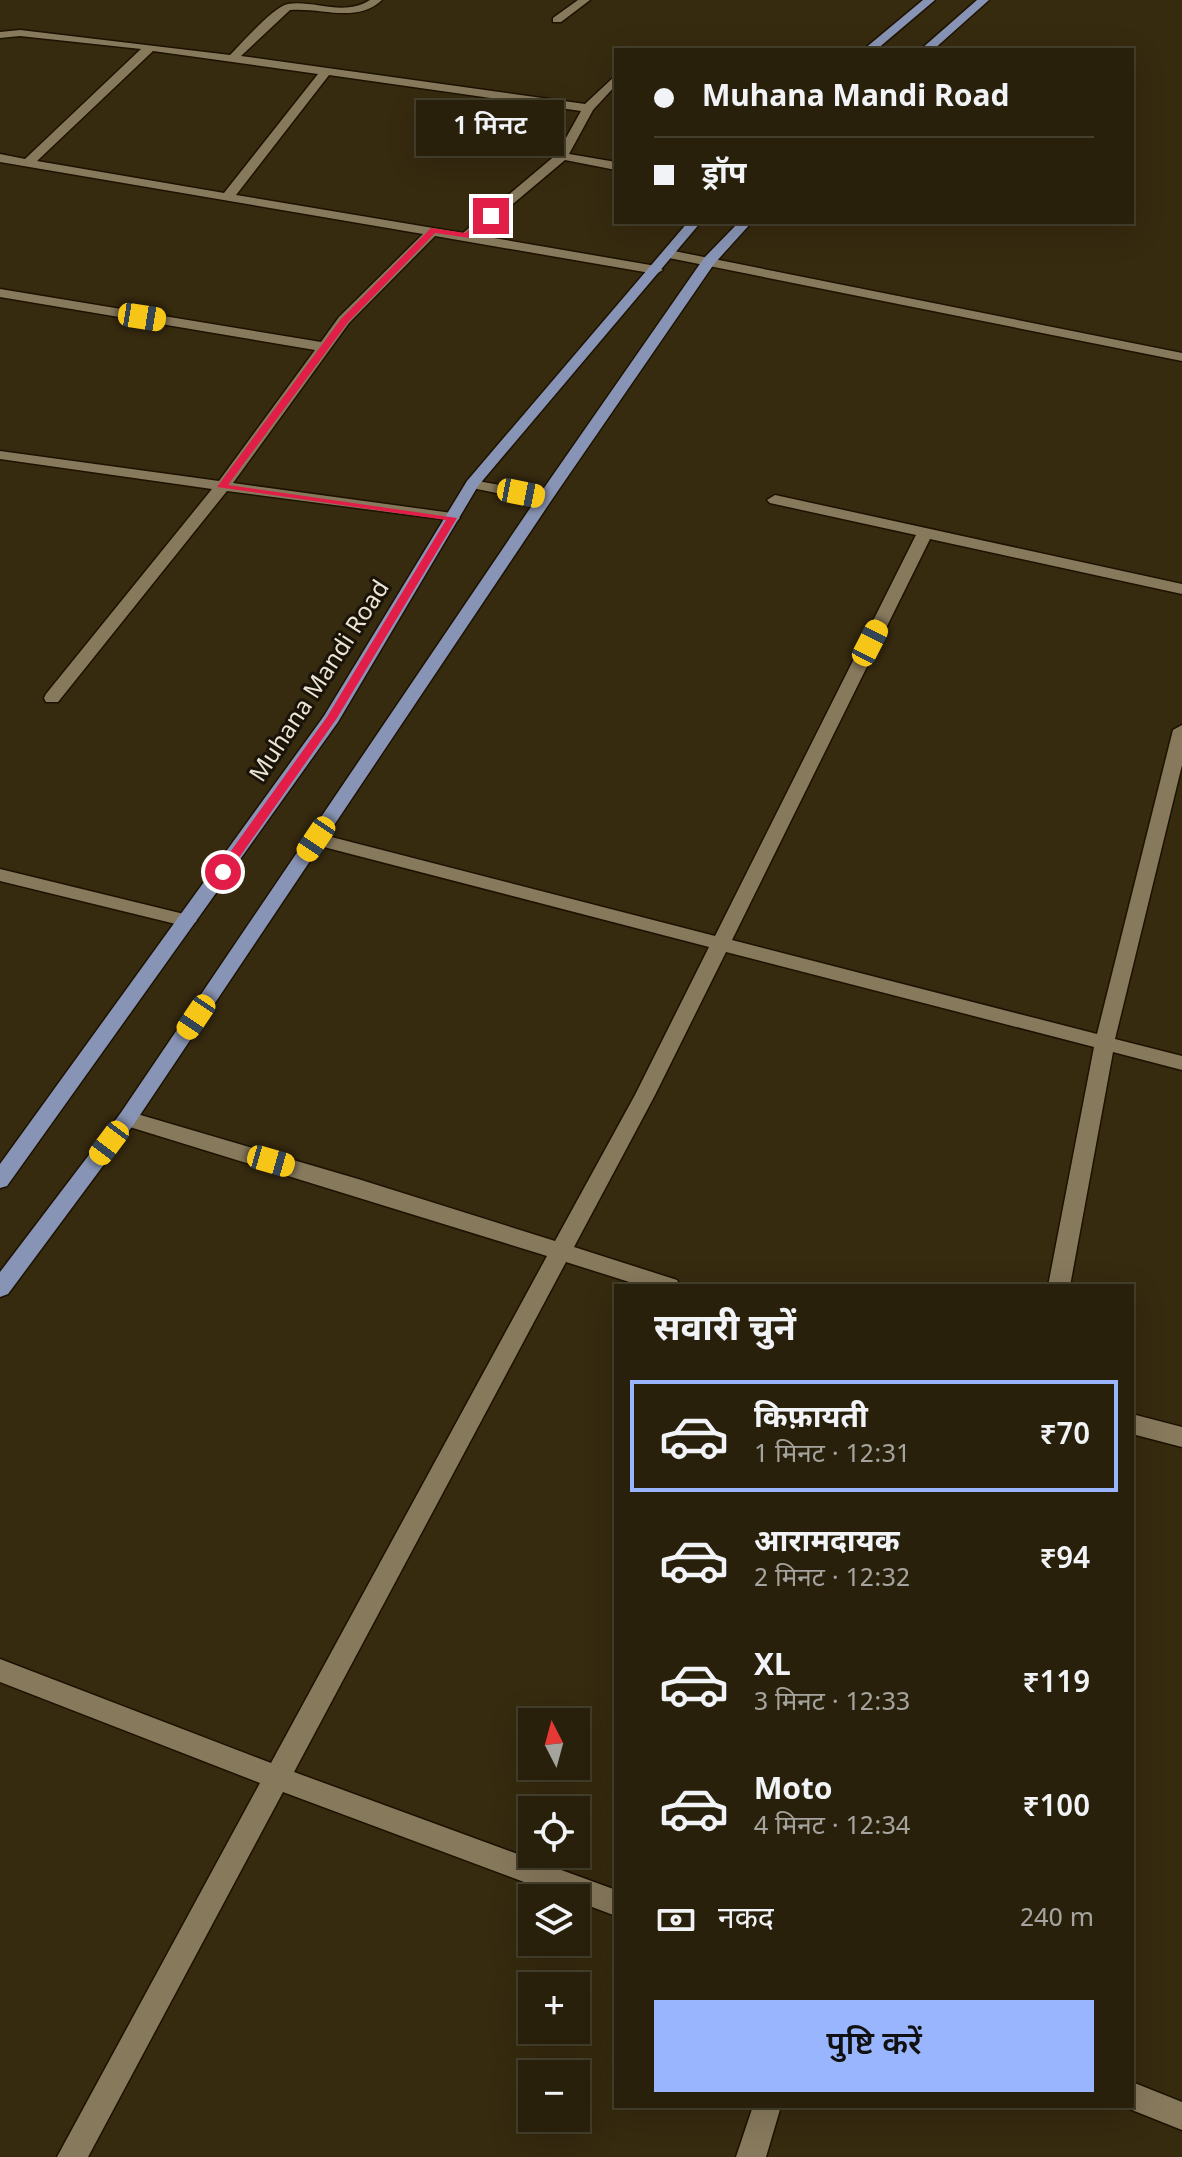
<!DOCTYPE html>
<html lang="hi">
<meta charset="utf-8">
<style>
body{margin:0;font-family:Georgia,"Noto Sans Devanagari",serif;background:#302814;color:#f1f3f6;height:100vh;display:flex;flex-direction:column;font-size:30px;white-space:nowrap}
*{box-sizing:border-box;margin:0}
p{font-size:26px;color:#a5a39d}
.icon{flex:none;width:44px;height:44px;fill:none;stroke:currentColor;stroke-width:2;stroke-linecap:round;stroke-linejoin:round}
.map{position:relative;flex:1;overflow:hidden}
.details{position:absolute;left:614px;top:1284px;width:520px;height:824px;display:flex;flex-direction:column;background:#28200b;border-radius:0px;box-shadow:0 8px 32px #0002,0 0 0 2px #443e2c}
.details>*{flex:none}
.banner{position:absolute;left:614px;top:48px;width:520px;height:176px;border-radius:0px;box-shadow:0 8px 32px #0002,0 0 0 2px #443e2c;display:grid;align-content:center;height:176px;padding:0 40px;background:#28200b}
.needle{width:52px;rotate:354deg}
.buttons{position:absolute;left:518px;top:1708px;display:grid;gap:16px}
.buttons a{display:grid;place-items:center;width:72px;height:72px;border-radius:0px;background:#28200b;box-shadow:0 8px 32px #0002,0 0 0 2px #443e2c;font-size:40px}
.end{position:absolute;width:36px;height:36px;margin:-18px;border:10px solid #e11d48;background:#fff;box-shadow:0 0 0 4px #fff}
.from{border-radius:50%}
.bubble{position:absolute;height:56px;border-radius:0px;background:#28200b;box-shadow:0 8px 32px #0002,0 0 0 2px #443e2c;font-size:26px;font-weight:600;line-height:56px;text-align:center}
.car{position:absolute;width:24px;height:48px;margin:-24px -12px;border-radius:10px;box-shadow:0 0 6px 2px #0007;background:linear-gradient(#f5c518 24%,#345 0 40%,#f5c518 0 76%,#345 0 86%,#f5c518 0)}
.banner b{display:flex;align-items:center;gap:28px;height:76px;font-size:30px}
.banner b+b{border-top:2px solid #443e2c}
.banner i{width:20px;height:20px;background:#f1f3f6}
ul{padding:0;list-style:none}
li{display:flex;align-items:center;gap:24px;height:112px;margin:0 16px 12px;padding:0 24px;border:4px solid transparent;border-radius:0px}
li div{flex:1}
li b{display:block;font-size:30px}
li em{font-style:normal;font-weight:600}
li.active{border-color:#99b5fd}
li>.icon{width:72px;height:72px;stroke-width:1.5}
h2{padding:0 40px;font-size:36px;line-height:96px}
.pay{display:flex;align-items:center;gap:20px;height:88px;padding:0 40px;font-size:30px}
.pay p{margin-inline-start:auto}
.button{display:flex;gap:16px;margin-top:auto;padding:16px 40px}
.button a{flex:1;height:92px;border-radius:0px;background:#99b5fd;color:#111;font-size:32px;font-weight:600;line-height:92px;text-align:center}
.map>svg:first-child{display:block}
</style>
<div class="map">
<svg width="1182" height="2157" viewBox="0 0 1182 2157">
<rect width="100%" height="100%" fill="#362a0f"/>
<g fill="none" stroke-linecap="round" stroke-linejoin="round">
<g stroke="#1d1200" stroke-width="3">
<path id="minor" d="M370 0H382C356 24 322 7 290 10L241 56 585 104 616 75V85L593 110 569 154 616 162V170L565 160 476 235 656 266 663 270 656 274 435 236 349 323 233 483 452 513 460 518 457 521 227 491 58 702H46L44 698 46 694 212 489 0 459V451L219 481 315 350 0 297V289L321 342 339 317 423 234 0 162V154L25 159 141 49 20 36 0 38V32L20 30 230 55C242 43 273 7 288 4 315 0 344 17 370 0ZM153 51 318 74 224 193 37 161ZM329 75 581 111 557 154 463 233 236 195Z
M578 0H590L561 22H553V18Z
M669 250 1182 353V361L664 257V251Z
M472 480 545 493 553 498 545 503 467 487 465 484Z
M775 495 1182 584V594L930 539 732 940 1097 1034 1173 730 1182 725V765L1115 1039 1182 1056V1070L1113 1052 1070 1286H1048L1094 1047 726 952 655 1095 574 1247 677 1280 680 1286H642L566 1262 294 1772 616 1890V1916L576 1901V1898H567L283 1792 88 2157H57L260 1783 0 1682V1659L271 1763 547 1256 120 1124 117 1119 120 1114 127 1111 358 1179 555 1241 635 1095 709 947 316 845 307 839 316 833 715 936 916 535 770 503 767 500Z
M0 869 188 915 197 921 188 927 0 881Z
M1132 1414 1182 1427V1447L1132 1434Z
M1132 2082 1182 2102V2130L1122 2106H1132Z
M753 2106H781L766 2157H736Z"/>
</g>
<g stroke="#1d1200" stroke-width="3">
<path id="major" d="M923 0H935L876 50H863Z
M977 0H989L933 50H920Z
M688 222H701L478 486 338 722 7 1186 0 1188V1164L324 716 467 481Z
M739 222H752L714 264 553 498 134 1124 8 1294 0 1297V1272L120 1114 537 498 704 258Z"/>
</g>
<use href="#minor" fill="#87795c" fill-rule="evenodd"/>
<use href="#major" fill="#8894b5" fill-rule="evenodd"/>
</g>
<path fill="#e11d48" d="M488 214 495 216 470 238 435 233 348 322 228 485 457 518 337 718 227 875H218V869L327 717 446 520 217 487 341 319 431 228 465 233Z"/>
<g text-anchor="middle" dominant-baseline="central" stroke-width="6" stroke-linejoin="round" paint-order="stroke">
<g font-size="24" fill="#ece4d4" stroke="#191308">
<text transform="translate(321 682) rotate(-57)">Muhana Mandi Road</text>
</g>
</g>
</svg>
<div class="buttons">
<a><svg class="needle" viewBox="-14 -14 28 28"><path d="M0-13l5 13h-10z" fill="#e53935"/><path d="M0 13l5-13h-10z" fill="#a5a39d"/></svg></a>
<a><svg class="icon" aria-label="locate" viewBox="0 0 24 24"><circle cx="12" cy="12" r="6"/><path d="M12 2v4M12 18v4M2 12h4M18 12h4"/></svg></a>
<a><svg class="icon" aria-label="layers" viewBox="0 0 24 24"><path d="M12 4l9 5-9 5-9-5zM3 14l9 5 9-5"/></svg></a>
<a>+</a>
<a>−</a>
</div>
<i class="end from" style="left:223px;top:872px"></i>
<i class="end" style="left:491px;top:216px"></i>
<div class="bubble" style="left:416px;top:100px;width:148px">1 मिनट</div>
<i class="car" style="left:142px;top:317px;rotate:99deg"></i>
<i class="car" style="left:521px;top:493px;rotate:101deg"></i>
<i class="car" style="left:870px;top:643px;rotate:27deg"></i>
<i class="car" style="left:316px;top:839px;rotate:214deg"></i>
<i class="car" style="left:196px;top:1017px;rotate:214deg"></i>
<i class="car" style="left:109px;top:1143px;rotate:217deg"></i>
<i class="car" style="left:271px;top:1161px;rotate:106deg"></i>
<div class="banner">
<b><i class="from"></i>Muhana Mandi Road</b>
<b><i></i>ड्रॉप</b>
</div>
<section class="details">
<h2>सवारी चुनें</h2>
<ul>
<li class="active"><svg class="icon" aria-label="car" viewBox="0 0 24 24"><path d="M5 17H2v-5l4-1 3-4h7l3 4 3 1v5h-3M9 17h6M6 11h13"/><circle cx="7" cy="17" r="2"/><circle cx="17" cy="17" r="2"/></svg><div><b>किफ़ायती</b><p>1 मिनट · 12:31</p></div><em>₹70</em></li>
<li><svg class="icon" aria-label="car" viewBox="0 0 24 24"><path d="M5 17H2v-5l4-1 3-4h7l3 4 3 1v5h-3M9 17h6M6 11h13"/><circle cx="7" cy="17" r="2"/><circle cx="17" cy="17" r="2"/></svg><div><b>आरामदायक</b><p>2 मिनट · 12:32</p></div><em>₹94</em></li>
<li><svg class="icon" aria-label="car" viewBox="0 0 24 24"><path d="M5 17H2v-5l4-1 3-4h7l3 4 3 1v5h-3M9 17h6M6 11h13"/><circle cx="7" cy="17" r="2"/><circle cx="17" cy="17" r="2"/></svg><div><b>XL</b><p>3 मिनट · 12:33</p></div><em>₹119</em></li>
<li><svg class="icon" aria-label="car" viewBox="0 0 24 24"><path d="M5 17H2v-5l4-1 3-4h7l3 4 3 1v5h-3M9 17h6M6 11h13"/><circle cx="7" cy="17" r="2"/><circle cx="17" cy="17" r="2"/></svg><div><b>Moto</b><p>4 मिनट · 12:34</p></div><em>₹100</em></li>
</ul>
<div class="pay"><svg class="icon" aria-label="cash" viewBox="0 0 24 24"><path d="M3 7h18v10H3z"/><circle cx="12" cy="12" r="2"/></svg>नकद<p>240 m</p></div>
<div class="button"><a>पुष्टि करें</a></div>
</section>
</div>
